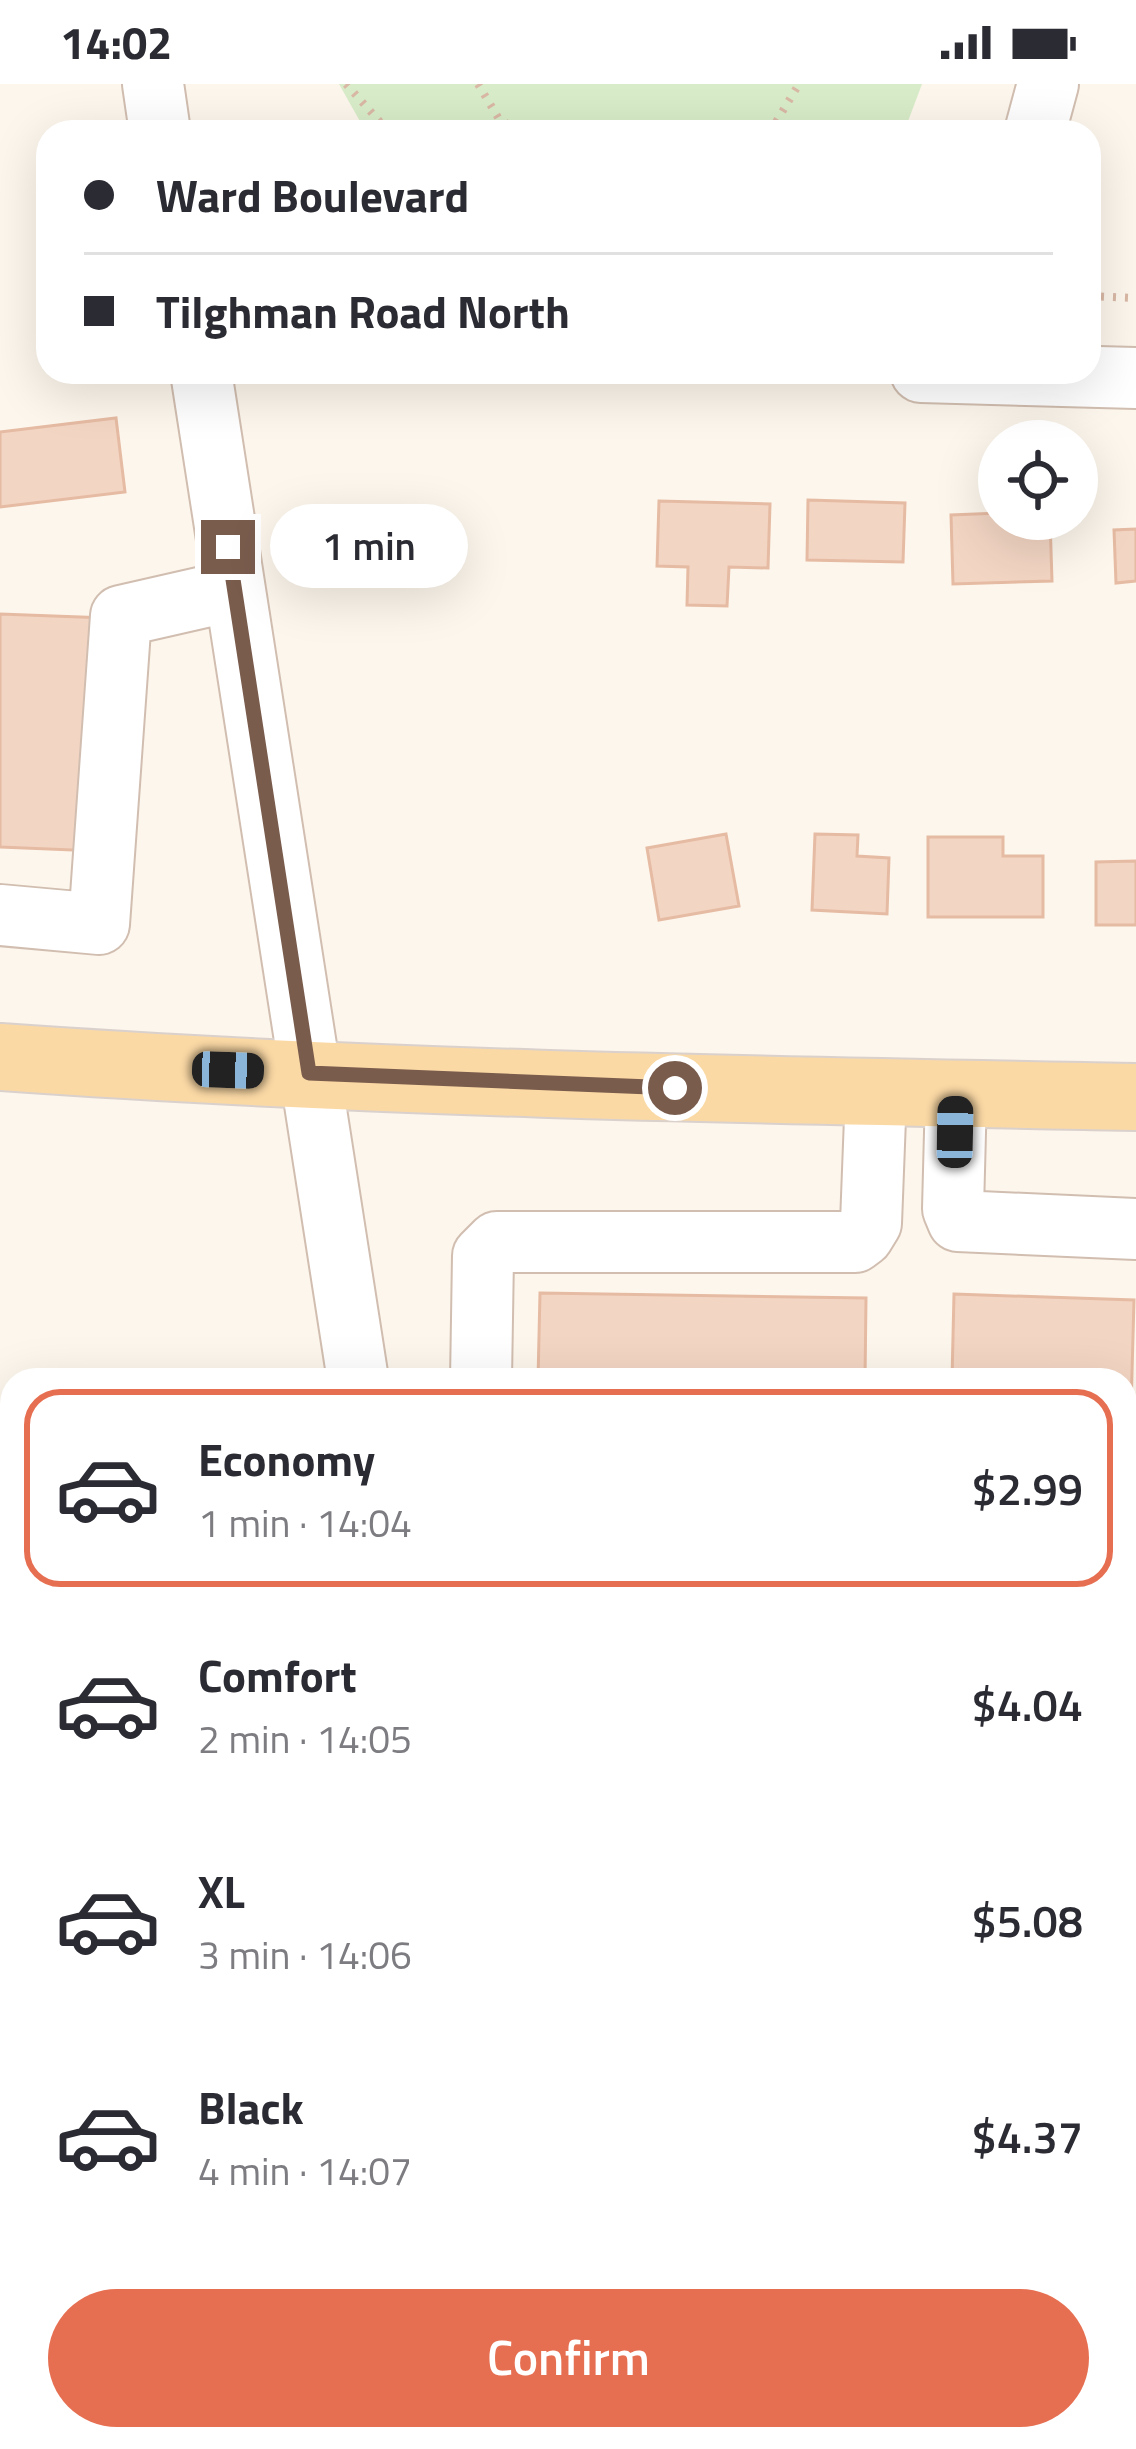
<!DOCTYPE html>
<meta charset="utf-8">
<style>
body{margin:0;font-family:"Titillium Web",sans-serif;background:#f2f2f3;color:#2b2b33;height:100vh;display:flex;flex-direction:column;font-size:45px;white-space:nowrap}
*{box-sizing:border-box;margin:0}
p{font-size:39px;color:#7c7c81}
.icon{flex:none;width:66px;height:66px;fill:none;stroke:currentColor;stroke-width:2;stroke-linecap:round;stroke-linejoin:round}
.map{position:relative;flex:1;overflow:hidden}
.drawer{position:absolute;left:0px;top:1284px;width:1137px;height:1083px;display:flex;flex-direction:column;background:#fff;border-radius:36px 36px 0 0;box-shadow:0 12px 48px #0002}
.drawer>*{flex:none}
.guide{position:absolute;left:36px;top:36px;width:1065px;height:264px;border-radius:36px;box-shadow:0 12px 48px #0002;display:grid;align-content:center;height:264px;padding:0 48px;background:#fff}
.fabs{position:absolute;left:978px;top:336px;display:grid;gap:24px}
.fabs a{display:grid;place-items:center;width:120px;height:120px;border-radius:50%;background:#fff;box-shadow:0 12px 48px #0002;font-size:60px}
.end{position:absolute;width:54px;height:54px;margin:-27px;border:15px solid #7a5c4d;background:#fff;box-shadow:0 0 0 6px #fff}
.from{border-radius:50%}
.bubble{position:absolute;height:84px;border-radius:42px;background:#fff;box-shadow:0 12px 48px #0002;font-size:39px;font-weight:600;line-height:84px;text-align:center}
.car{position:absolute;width:36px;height:72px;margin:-36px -18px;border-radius:15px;box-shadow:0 0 9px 3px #0007;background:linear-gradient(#222 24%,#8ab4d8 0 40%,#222 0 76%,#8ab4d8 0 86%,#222 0)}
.guide b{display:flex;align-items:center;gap:42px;height:114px;font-size:45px}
.guide b+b{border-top:3px solid #e1e1e2}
.guide i{width:30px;height:30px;background:#2b2b33}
ul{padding:21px 0 0;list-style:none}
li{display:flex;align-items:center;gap:36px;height:198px;margin:0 24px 18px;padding:0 24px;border:6px solid transparent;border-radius:36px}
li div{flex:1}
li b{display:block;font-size:45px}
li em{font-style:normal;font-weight:600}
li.selected{border-color:#e76f51}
li>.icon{width:108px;height:108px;stroke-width:1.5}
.primary-button{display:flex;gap:24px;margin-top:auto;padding:24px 48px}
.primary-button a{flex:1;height:138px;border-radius:72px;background:#e76f51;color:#fff;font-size:48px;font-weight:600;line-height:138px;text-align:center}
.status{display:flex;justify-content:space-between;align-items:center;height:84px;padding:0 60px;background:#fff;direction:ltr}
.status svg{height:33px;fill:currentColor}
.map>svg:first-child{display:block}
</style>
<div class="status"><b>14:02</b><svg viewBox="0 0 49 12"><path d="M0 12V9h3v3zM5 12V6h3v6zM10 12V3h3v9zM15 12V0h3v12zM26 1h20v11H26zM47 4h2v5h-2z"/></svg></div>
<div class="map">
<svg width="1136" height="2365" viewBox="0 0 1136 2365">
<rect width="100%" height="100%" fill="#fdf6ec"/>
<path fill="#d8ecc9" d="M339 0H922L904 48H366Z"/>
<path fill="#f3d5c3" stroke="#e6bba3" stroke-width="3" d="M116 334 125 408 0 423V348Z
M808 416 905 419 903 478 807 476Z
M659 417 770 420 768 484 729 483 727 522 687 521 688 483 657 482Z
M999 429V435H1050L1052 497 953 500 951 431Z
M1136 445V497L1116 499 1114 446Z
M0 530 106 534 96 767 0 763Z
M726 750 739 822 659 836 647 764Z
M815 750 858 751 857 772 889 774 887 830 812 826Z
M928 753H1003V772H1043V833H928Z
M1136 777V841H1096V778Z
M540 1209 866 1214 865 1296H538Z
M954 1210 1134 1216 1131 1325H1125V1296H952Z
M1125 1728H1136V1811H1125Z
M1125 1848 1136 1849V1896H1125Z
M1125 1933 1136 1934V1981L1125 1980Z
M735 2355H806L807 2365H736Z"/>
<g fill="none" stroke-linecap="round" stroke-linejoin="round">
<g stroke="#d1beb0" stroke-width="64">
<path id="minor" d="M153 0 160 48
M1035 48 1048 0
M201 288 358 1296
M921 288 1136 294
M0 831 99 840 121 532 235 506
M956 1010 953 1125 958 1137 1136 1145
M481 1296 483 1172 497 1158H855L863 1152 871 1139 876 1008
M1125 1497H1136
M1125 1715H1136
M509 2355 510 2365"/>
</g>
<g stroke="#dad1cd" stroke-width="70">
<path id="major" d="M0 973C378 1000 757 1006 1136 1013"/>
</g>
<path stroke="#d9b8a5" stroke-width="8" stroke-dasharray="3 9" stroke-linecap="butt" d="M346 0 389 48
M478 0 499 35 521 48
M770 48 799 0
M1089 212 1136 214"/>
<use href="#minor" stroke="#fff" stroke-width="60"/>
<use href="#major" stroke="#fbd9a5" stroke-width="66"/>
</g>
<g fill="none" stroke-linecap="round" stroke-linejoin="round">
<path stroke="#7a5c4d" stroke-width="15" d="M228 463 309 989 675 1004"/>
</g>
</svg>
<div class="fabs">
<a><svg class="icon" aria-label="locate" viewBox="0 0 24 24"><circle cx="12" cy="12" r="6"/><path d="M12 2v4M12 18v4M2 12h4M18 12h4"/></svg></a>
</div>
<i class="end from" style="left:675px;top:1004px"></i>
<i class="end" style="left:228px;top:463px"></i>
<div class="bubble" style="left:270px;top:420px;width:198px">1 min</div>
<i class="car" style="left:228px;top:986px;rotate:92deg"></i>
<i class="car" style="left:955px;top:1048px;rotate:1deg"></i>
<div class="guide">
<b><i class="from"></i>Ward Boulevard</b>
<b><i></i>Tilghman Road North</b>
</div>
<section class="drawer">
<ul>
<li class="selected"><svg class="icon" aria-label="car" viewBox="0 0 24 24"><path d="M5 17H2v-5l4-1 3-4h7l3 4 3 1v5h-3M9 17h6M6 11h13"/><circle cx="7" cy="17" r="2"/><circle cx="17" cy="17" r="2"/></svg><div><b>Economy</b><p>1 min · 14:04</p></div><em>$2.99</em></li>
<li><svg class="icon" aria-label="car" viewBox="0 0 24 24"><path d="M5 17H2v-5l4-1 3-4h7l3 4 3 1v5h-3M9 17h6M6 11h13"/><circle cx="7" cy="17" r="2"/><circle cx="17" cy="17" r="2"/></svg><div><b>Comfort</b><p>2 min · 14:05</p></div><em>$4.04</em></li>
<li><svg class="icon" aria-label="car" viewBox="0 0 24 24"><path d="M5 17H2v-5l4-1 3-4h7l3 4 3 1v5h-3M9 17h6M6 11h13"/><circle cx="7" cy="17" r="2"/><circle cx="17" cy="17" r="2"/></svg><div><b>XL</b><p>3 min · 14:06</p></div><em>$5.08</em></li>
<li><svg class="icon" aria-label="car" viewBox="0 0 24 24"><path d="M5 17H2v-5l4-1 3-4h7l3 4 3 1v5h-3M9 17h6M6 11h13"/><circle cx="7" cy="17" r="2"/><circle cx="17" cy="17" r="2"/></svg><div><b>Black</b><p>4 min · 14:07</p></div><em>$4.37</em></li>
</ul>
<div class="primary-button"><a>Confirm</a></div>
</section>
</div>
